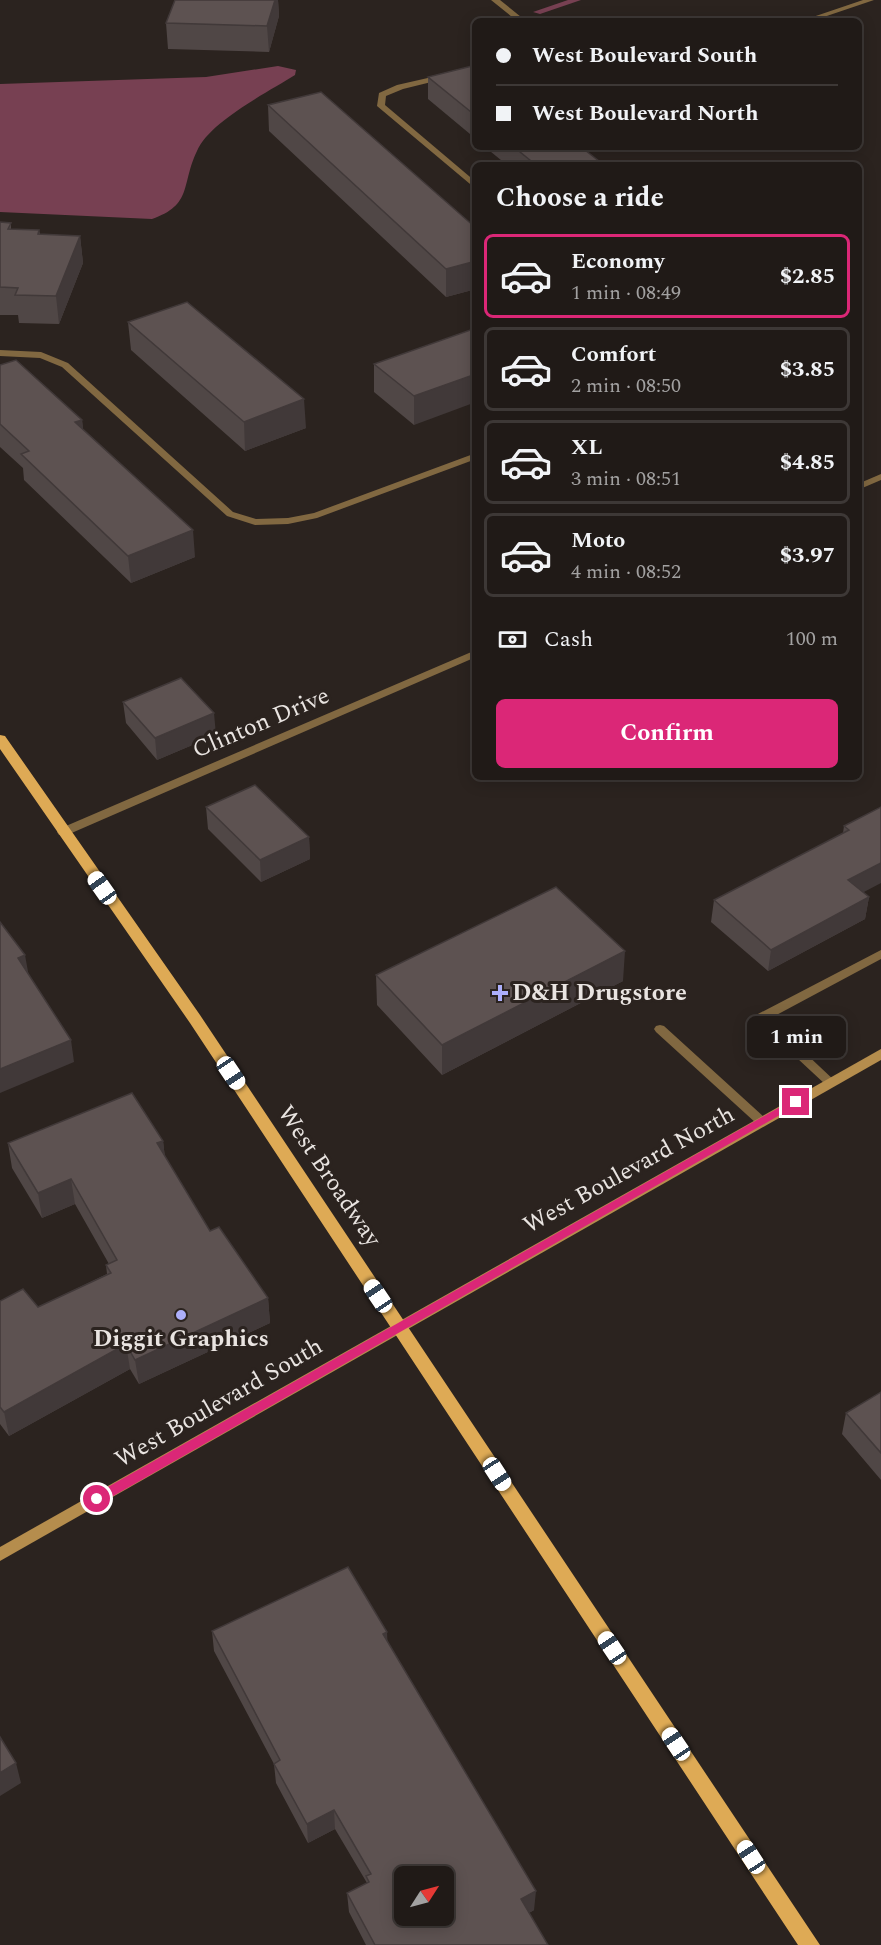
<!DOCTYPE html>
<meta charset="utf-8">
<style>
body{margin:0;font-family:Spectral,serif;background:#282320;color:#f1f3f6;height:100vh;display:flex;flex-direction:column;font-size:22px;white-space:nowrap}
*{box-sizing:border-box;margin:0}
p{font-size:20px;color:#a2a1a1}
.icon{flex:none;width:33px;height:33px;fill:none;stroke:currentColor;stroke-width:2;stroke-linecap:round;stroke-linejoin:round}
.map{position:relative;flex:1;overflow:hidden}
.sheet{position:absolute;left:472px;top:162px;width:390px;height:618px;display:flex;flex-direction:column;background:#201a17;border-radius:9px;box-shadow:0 3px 15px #0003,0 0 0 2px #3d3836}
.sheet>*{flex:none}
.top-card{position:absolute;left:472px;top:18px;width:390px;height:132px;border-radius:9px;box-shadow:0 3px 15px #0003,0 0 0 2px #3d3836;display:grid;align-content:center;height:132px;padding:0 24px;background:#201a17}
.needle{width:39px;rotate:54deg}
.buttons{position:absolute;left:394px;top:1866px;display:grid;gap:12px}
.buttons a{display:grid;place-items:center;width:60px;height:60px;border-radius:9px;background:#201a17;box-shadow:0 3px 15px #0003,0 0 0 2px #3d3836;font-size:30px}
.end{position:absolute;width:27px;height:27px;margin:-14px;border:8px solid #db2777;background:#fff;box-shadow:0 0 0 3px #fff}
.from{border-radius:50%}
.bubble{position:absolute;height:42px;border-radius:9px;background:#201a17;box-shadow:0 3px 15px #0003,0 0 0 2px #3d3836;font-size:20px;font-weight:700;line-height:42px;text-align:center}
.car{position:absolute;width:18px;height:36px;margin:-18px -9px;border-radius:8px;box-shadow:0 0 4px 2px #0007;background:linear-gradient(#fff 24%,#345 0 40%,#fff 0 76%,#345 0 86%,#fff 0)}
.top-card b{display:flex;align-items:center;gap:21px;height:57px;font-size:22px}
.top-card b+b{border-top:2px solid #3d3836}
.top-card i{width:15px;height:15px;background:#f1f3f6}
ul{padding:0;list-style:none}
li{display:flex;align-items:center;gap:18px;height:84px;margin:0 12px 9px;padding:0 12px;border:3px solid #3d3836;border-radius:9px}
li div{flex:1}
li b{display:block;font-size:22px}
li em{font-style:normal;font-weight:700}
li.on{border-color:#db2777}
li>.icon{width:54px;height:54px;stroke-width:1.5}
h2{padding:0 24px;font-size:27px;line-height:72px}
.pay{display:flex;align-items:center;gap:15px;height:66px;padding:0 24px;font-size:22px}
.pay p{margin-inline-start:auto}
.button{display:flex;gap:12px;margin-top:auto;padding:12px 24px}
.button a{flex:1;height:69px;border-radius:9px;background:#db2777;color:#fff;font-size:24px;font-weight:700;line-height:69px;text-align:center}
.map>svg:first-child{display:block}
</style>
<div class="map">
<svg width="881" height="1945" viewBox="0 0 881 1945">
<rect width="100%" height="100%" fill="#2b231f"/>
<path fill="#774052" d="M278 66 296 70 295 75C268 92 209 122 197 151 181 184 193 205 152 219L0 212V84L206 77Z"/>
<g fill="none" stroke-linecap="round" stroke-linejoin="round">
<path fill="#774052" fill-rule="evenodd" d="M568 0H581L540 14 533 12Z"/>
<path fill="#816841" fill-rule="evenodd" d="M476 67V71L403 89 386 96 385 105 476 182V189L377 106 379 93 397 85Z
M0 350 41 352 68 363 233 512 256 519 288 518 314 513 476 453V459L317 518 288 524 255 525 227 516 62 367 40 358 0 356Z
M881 950V959L769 1019 836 1082 834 1085H826L754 1018 756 1015Z
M660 1025 664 1026 765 1118 767 1121 765 1124H757L656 1032 654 1029 656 1026Z"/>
<path fill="#816841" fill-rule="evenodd" d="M491 0H500L526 21H517Z
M863 0H874L812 21H801Z
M881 474V480L860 489V483Z
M476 650V657L67 835H59L57 832 59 829Z"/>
<path fill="#b58d4d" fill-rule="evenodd" d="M881 1049V1060L0 1561V1547Z"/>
<path fill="#deaa55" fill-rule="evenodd" d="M0 735 5 736 200 1015 820 1945H798L190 1023 0 749Z"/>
</g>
<path fill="#504746" d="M175 0H278L279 16 269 52 168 49 166 23Z
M476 65V139L428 99V77Z
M268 105 476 228V289L446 297 269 131Z
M485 147H581L604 165H507Z
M0 222 11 223V229L39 230 40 234 80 236 83 263 59 324 19 323 18 315H0Z
M128 322 306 428 245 451 131 350Z
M476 328 414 425 374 392V364Z
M0 365 82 420 83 430 195 557 131 583 24 480 23 468 0 447Z
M123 702 216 735 157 760 126 723Z
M206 807 309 837 310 859 261 882 208 829Z
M881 807 863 892 869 897 865 919 768 971 711 922 714 900 843 833 844 826Z
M376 975 623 981 442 1075 377 1005Z
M163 1141 165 1158 210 1231 268 1298 270 1323 139 1384 130 1369 9 1436 0 1424V1301L38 1307 107 1274 106 1265 109 1264 75 1204 42 1218 12 1168 8 1143Z
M881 1392V1480L842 1434 846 1413Z
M212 1631 388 1642 534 1910 529 1913 548 1945H366L349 1912 347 1893 367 1883 335 1829 308 1843 276 1783 274 1764 214 1651Z"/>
<path fill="#413939" d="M275 0H278L279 16 269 52 267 26Z
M80 236 83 263 59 324 56 296Z
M476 261V289L446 297V269Z
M476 374V402L414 425V396Z
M304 399 306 428 245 451 244 422Z
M82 420 85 446 75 422Z
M193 530 195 557 131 583 128 556Z
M214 713 216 735 157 760 155 738Z
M309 837 310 859 261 882 260 860Z
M881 863V883L845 902 848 880Z
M869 897 865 919 768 971 771 950Z
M625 951 623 981 442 1075V1045Z
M25 955 29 977 18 958Z
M71 1040 74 1062 0 1093V1069Z
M163 1141 166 1166 157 1143Z
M71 1179 75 1204 42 1218 38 1193Z
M268 1298 270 1323 139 1384 135 1360Z
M126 1344 130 1369 9 1436 4 1412Z
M387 1632 388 1652 383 1634Z
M16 1763 21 1783 0 1796V1773Z
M334 1810 335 1829 308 1843 307 1824Z
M536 1891 534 1910 520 1918 521 1899Z"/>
<path fill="#5d5251" stroke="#413939" stroke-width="1.5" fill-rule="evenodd" d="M175 0H275L267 26 166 23Z
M476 65V116L428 77Z
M321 92 476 228V261L446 269 268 105Z
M514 147H581L604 165H536Z
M0 222 11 223 8 229 39 230 38 234 80 236 56 296 15 295 18 288 0 287Z
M187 302 304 399 244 422 128 322Z
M476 328V374L414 396 374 364Z
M16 360 82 420 75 422 193 530 128 556 21 454 29 451 0 424V365Z
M181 678 214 713 155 738 123 702Z
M255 785 309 837 260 860 206 807Z
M881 807V863L848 880 869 897 771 950 714 900 849 830 844 826Z
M556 887 625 951 442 1045 376 975Z
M0 922 25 955 18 958 71 1040 0 1069Z
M132 1093 163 1141 157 1143 210 1231 219 1227 268 1298 135 1360 126 1344 4 1412 0 1407V1301L23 1289 38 1307 111 1273 106 1265 117 1260 71 1179 38 1193 8 1143Z
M881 1392V1453L846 1413Z
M348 1567 387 1632 383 1634 536 1891 521 1899 548 1945H375L347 1893 369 1882 366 1876 371 1874 334 1810 307 1824 274 1764 280 1760 212 1631ZM405 1876H444V1916H405Z
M0 1737 16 1763 0 1773Z"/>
<path fill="#db2777" d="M796 1098 801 1102 799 1104 101 1503H92V1496Z"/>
<g fill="#adaffb" stroke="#2b231f" stroke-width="2">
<path d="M497 984h6v6h6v6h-6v6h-6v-6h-6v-6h6z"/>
<circle cx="181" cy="1315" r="6"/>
</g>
<g text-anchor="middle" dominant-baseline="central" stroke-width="6" stroke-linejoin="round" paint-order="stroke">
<g font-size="24" fill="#e9e4e1" stroke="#2b231f">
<text transform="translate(261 723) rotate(-23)">Clinton Drive</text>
<text transform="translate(629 1170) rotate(-29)">West Boulevard North</text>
<text transform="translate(329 1176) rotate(56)">West Broadway</text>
<text transform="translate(219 1403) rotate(-30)">West Boulevard South</text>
</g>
<g font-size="24" font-weight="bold" fill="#e9e4e1" stroke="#2b231f" text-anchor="start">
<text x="512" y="993">D&amp;H Drugstore</text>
<text x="181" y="1339" text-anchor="middle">Diggit Graphics</text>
</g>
</g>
</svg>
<div class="buttons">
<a><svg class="needle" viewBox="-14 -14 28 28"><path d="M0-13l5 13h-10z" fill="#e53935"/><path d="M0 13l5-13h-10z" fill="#a2a1a1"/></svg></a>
</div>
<i class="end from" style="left:97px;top:1499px"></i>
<i class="end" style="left:796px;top:1102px"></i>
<div class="bubble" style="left:747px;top:1016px;width:99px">1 min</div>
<i class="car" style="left:102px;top:888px;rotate:325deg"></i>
<i class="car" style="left:231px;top:1073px;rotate:146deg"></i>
<i class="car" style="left:378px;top:1296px;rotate:326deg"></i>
<i class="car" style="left:497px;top:1474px;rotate:147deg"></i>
<i class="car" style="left:612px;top:1648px;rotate:326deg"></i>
<i class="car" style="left:676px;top:1744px;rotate:326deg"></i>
<i class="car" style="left:751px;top:1857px;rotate:327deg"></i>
<div class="top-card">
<b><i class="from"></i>West Boulevard South</b>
<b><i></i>West Boulevard North</b>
</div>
<section class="sheet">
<h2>Choose a ride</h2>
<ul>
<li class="on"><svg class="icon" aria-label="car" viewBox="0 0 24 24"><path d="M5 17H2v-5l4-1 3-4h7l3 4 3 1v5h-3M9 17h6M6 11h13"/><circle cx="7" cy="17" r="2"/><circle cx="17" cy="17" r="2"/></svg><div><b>Economy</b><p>1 min · 08:49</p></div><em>$2.85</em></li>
<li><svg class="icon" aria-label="car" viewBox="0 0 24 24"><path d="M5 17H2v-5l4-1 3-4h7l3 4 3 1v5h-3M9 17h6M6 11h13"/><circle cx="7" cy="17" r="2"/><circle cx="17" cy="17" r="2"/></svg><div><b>Comfort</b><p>2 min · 08:50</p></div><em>$3.85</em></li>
<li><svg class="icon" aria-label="car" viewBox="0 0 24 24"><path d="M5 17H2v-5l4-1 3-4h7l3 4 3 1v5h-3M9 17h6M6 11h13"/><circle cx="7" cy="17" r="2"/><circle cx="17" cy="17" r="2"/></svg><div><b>XL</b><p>3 min · 08:51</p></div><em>$4.85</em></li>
<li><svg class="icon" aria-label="car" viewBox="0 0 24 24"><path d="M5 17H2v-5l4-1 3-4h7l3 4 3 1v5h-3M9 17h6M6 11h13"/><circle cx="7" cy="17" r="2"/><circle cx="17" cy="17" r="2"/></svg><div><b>Moto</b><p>4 min · 08:52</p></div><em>$3.97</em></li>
</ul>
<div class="pay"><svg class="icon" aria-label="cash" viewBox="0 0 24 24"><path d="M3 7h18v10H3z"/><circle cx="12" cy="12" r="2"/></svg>Cash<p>100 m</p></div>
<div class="button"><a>Confirm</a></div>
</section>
</div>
